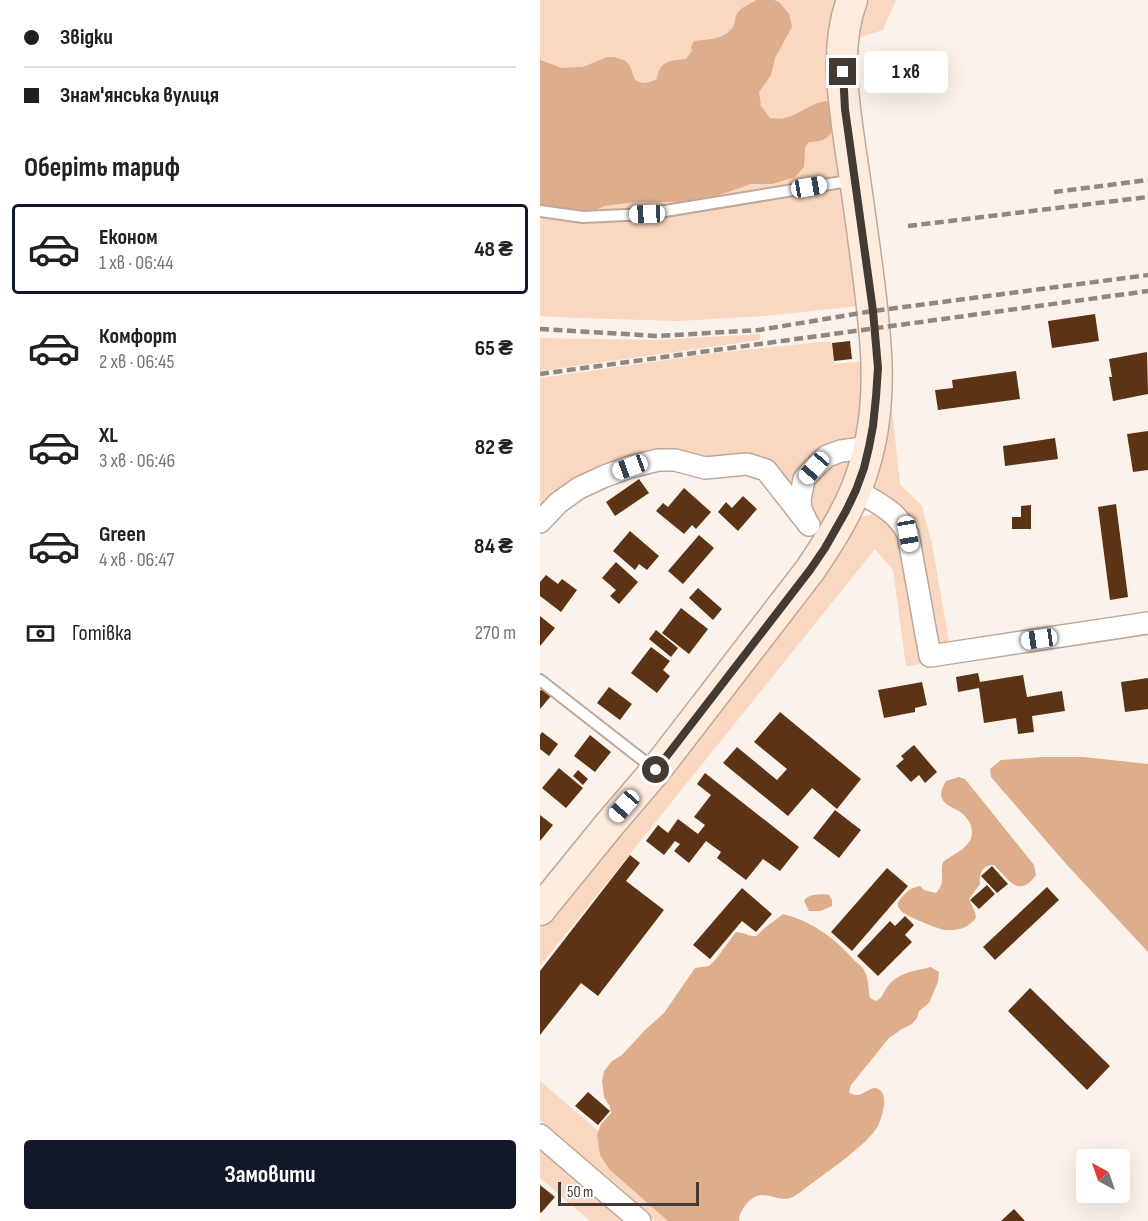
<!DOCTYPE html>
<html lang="uk">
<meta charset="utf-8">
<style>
body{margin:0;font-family:"Sofia Sans Condensed",sans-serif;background:#f2f2f2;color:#202124;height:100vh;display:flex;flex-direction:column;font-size:22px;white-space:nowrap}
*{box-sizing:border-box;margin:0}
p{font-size:20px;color:#757577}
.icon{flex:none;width:33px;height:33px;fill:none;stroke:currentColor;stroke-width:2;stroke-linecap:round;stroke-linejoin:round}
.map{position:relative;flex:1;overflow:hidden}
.panel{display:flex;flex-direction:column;background:#fff;width:540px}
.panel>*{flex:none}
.guide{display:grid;align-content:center;height:132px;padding:0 24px;background:#fff}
.needle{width:39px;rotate:320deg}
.controls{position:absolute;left:536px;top:1149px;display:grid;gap:12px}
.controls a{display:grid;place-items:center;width:54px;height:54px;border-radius:6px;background:#fff;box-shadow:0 6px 24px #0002;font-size:30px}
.scale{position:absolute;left:18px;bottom:15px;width:141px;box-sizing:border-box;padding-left:6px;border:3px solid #433a34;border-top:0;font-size:16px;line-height:21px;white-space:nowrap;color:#433a34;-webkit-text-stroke:4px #fff;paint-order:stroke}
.end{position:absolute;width:27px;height:27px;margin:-14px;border:8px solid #433a34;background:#fff;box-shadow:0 0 0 3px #fff}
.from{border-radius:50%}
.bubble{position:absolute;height:42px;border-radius:6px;background:#fff;box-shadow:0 6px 24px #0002;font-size:20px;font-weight:700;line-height:42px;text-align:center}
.car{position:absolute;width:18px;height:36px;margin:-18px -9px;border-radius:8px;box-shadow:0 0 4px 2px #0007;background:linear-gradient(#fff 24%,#345 0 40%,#fff 0 76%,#345 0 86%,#fff 0)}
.guide b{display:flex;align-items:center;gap:21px;height:57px;font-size:22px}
.guide b+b{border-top:2px solid #e0e0e0}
.guide i{width:15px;height:15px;background:#202124}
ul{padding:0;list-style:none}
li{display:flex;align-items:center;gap:18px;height:90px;margin:0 12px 9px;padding:0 12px;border:3px solid transparent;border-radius:6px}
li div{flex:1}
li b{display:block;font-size:22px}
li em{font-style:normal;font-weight:700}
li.current{border-color:#111827}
li>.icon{width:54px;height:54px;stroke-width:1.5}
h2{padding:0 24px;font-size:27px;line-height:72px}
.pay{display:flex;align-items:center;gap:15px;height:66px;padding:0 24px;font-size:22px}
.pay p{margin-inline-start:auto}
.action{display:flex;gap:12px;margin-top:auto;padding:12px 24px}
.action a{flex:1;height:69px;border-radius:6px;background:#111827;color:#fff;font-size:24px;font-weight:700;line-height:69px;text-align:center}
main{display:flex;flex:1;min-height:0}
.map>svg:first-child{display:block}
</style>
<main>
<section class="panel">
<div class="guide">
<b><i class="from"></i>Звідки</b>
<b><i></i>Знам'янська вулиця</b>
</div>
<h2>Оберіть тариф</h2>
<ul>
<li class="current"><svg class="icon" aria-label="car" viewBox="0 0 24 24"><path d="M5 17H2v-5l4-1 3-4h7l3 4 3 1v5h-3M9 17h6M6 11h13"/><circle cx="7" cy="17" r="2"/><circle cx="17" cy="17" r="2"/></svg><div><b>Економ</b><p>1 хв · 06:44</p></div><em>48 ₴</em></li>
<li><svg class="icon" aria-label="car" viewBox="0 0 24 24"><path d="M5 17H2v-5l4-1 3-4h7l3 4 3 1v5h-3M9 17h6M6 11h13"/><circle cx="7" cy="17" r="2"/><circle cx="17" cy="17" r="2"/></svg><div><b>Комфорт</b><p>2 хв · 06:45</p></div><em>65 ₴</em></li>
<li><svg class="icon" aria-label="car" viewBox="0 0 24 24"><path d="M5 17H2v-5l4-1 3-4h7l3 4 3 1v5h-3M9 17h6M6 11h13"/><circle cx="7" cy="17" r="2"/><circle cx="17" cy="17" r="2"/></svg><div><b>XL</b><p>3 хв · 06:46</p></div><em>82 ₴</em></li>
<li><svg class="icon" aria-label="car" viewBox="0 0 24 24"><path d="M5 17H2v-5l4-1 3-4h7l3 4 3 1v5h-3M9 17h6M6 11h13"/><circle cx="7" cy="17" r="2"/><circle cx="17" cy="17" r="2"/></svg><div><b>Green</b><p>4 хв · 06:47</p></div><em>84 ₴</em></li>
</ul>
<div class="pay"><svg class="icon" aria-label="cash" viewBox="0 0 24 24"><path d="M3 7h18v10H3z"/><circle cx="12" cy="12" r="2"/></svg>Готівка<p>270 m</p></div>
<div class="action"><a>Замовити</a></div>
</section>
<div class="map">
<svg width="608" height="1221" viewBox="0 0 608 1221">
<rect width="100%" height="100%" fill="#fbf2eb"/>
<path fill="#f9d7c0" d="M0 0H303L319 306 225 316 139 321 37 318 0 316Z
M321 0H356L343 30 312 40Z
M220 334V340L0 371V338L117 340Z
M344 336 360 484 382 506 392 544 410 647 401 646 397 643 374 534 337 494 334 488 330 477Z
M291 341 294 364 326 361 314 466 283 526H277L228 465 134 456 0 516V378L175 353Z
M338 513 361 536 381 664 366 666 353 570 335 549 0 966V929L275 574 315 518Z
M0 1081 164 1221H115L0 1120Z
M0 1149 83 1221H50L0 1178Z"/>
<path fill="#dead8b" d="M216 0H234L239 2 249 14 252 27 235 58 231 75 219 92 221 106 230 118C255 122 265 104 286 101L290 104 294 129C286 141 282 141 269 142L265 147 264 167 255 177 232 184H211L165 200 151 202H94L65 206 50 212H40L0 208V60L22 68 43 67 67 57H74L86 61 90 66 95 80C103 85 109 83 117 79 120 60 130 61 146 59L152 51 151 47 154 41C166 40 186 39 193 27 196 22 194 15 200 10 204 6 211 4 216 0Z
M502 757H544L608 764V952L527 865 451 777 450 769 461 760Z
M419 777 425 779 494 865 496 875C479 899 469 880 454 865 442 865 439 874 440 884L429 899 435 912 436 918C428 928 418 931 405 930 400 930 364 915 361 911 358 907 358 907 358 902 365 893 369 888 380 886L384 890 396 893C407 881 399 875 403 862 412 855 423 851 429 842 437 830 428 816 417 810 402 803 396 797 406 781Z
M283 894 289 895 292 900V906L281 911H269L264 901C268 894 276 895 283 894Z
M243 914C271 921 295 938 314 960 317 963 322 966 324 970 329 978 328 989 330 998L336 1001C343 998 343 992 348 986 359 972 375 971 391 967L399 972 398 982 389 1003 379 1011 377 1018 372 1024 362 1029 349 1038 311 1085 309 1092C322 1103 331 1080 341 1091 348 1098 342 1117 338 1126 328 1144 286 1173 268 1186 263 1190 258 1194 253 1197 239 1203 229 1192 217 1196 208 1199 199 1212 199 1221H128L69 1169 60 1155 57 1135 61 1124 71 1113 70 1107 64 1097 62 1081 64 1071 72 1061 82 1055 104 1031 124 1013 155 968 169 966 176 959 196 932C204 932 209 937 216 936L226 927Z"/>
<path fill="#5c3314" d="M555 314 559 341 512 348 508 321Z
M310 341 312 359 294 361 292 343Z
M607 352 608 394 573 401 569 377H572L569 359Z
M476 371 480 399 398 410 395 390 413 388 412 380Z
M608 431V470L593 472 587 434Z
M515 438 518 459 465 466 463 446Z
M99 479 109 493 75 516 66 502Z
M144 488 171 512 156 529 152 525 144 534 116 511 123 503 128 507Z
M203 496 217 509 198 531 178 512 186 502 192 508Z
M576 504 588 597 570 600 558 507Z
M491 505V529H472V517H481V506Z
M90 531 119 556 107 570 99 564 95 570 73 551Z
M159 535 174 548 143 584 128 571Z
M76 562 98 582 79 604 70 596 76 590 62 578Z
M6 575 18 584 22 579 37 590 21 612 0 596V582Z
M158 588 182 609 173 620 149 598Z
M141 608 168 629 149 654 122 633Z
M0 616 15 628 0 646Z
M116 630 138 648 131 657 109 639Z
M111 647 130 661 123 670 130 676 117 693 91 673Z
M438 673 440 682 483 675 487 697 522 691 525 711 492 716 494 732 478 734 476 718 444 723 439 688 418 692 416 677Z
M608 678V709L585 712 581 682Z
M382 682 387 705 375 708V712L344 718 338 690Z
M69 687 92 704 80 720 57 703Z
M2 689 11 696 0 709V691Z
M240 712 321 779 297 809 272 788 248 816 183 763 197 747 237 780 247 769 214 742Z
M2 732 18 744 9 756 0 749V735Z
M50 735 71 752 55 772 34 756Z
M374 745 397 772 385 783 379 775 371 782 356 766 364 759 361 756Z
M19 768 43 788 26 808 2 788Z
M38 770 48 779 43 785 33 776Z
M165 773 259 847 240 871 223 859 206 880 177 858 181 852 166 841 149 863 134 851 140 844 135 841 124 855 106 841 118 825 128 833 138 819 158 834 165 825 154 817 171 795 157 784Z
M295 810 321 830 299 858 273 838Z
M0 815 13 825 0 841Z
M90 855 100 863 86 881 124 910 58 996 41 983 0 1035V971Z
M452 866 468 884 457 893 441 876Z
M347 868 368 886 312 951 291 932Z
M447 885 455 894 439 909 430 900Z
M507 887 519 900 455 960 443 947Z
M202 888 232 914 216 932 202 921 170 959 153 945Z
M365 916 374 925 365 935 372 942 338 976 317 956 350 921 355 926Z
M490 988 570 1066 547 1090 468 1011Z
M48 1092 70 1111 58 1125 35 1106Z
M0 1185 15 1197 1 1213 0 1212Z
M474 1209 485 1221H461Z"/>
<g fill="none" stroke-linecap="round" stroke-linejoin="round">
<g stroke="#bea899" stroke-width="14">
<path id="lane" d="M0 211 43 217 107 214 314 180
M0 680 113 768"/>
</g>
<g stroke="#bea899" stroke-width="24">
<path id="street" d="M316 490C337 503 357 511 368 534L390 656 608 623
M266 520 261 509 260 500 264 479 274 468 287 456 301 451 329 447
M0 522 18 503 39 488 65 476 90 467 118 460H135L165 468 207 464 226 470 269 525
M0 1135 100 1221"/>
</g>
<g stroke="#bea899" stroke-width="33">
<path id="secondary" d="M0 910 69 825 116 770 270 570C291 539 312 506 323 470 345 402 336 335 327 266 322 229 317 191 311 153 304 104 294 48 312 0"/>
</g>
<use href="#lane" stroke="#fff" stroke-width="10"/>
<use href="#street" stroke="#fff" stroke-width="21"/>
<use href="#secondary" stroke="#fdebde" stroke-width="30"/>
<path stroke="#908780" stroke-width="4.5" stroke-dasharray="9 4.5" stroke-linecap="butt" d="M514 192 608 180
M368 226 608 197
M0 329 118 336 219 330 333 311 608 275
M0 374 608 291"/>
</g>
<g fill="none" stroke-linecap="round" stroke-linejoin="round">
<path stroke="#433a34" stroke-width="8" d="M116 770 270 570 285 548 306 511 316 490 324 468 329 447 333 426 336 397 338 368 333 311 305 109 303 72"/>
</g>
</svg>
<div class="controls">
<a><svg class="needle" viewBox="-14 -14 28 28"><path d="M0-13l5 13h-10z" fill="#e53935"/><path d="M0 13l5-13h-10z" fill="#757577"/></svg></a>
</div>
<div class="scale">50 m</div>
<i class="end from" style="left:116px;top:770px"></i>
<i class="end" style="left:303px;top:72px"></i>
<div class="bubble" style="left:324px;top:51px;width:84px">1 хв</div>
<i class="car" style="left:269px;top:187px;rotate:80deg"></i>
<i class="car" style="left:107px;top:214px;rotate:268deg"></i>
<i class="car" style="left:90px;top:467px;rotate:250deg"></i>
<i class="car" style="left:274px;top:468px;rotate:221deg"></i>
<i class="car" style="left:368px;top:534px;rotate:170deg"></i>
<i class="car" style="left:499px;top:639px;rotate:262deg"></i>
<i class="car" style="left:84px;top:806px;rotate:221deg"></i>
</div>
</main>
